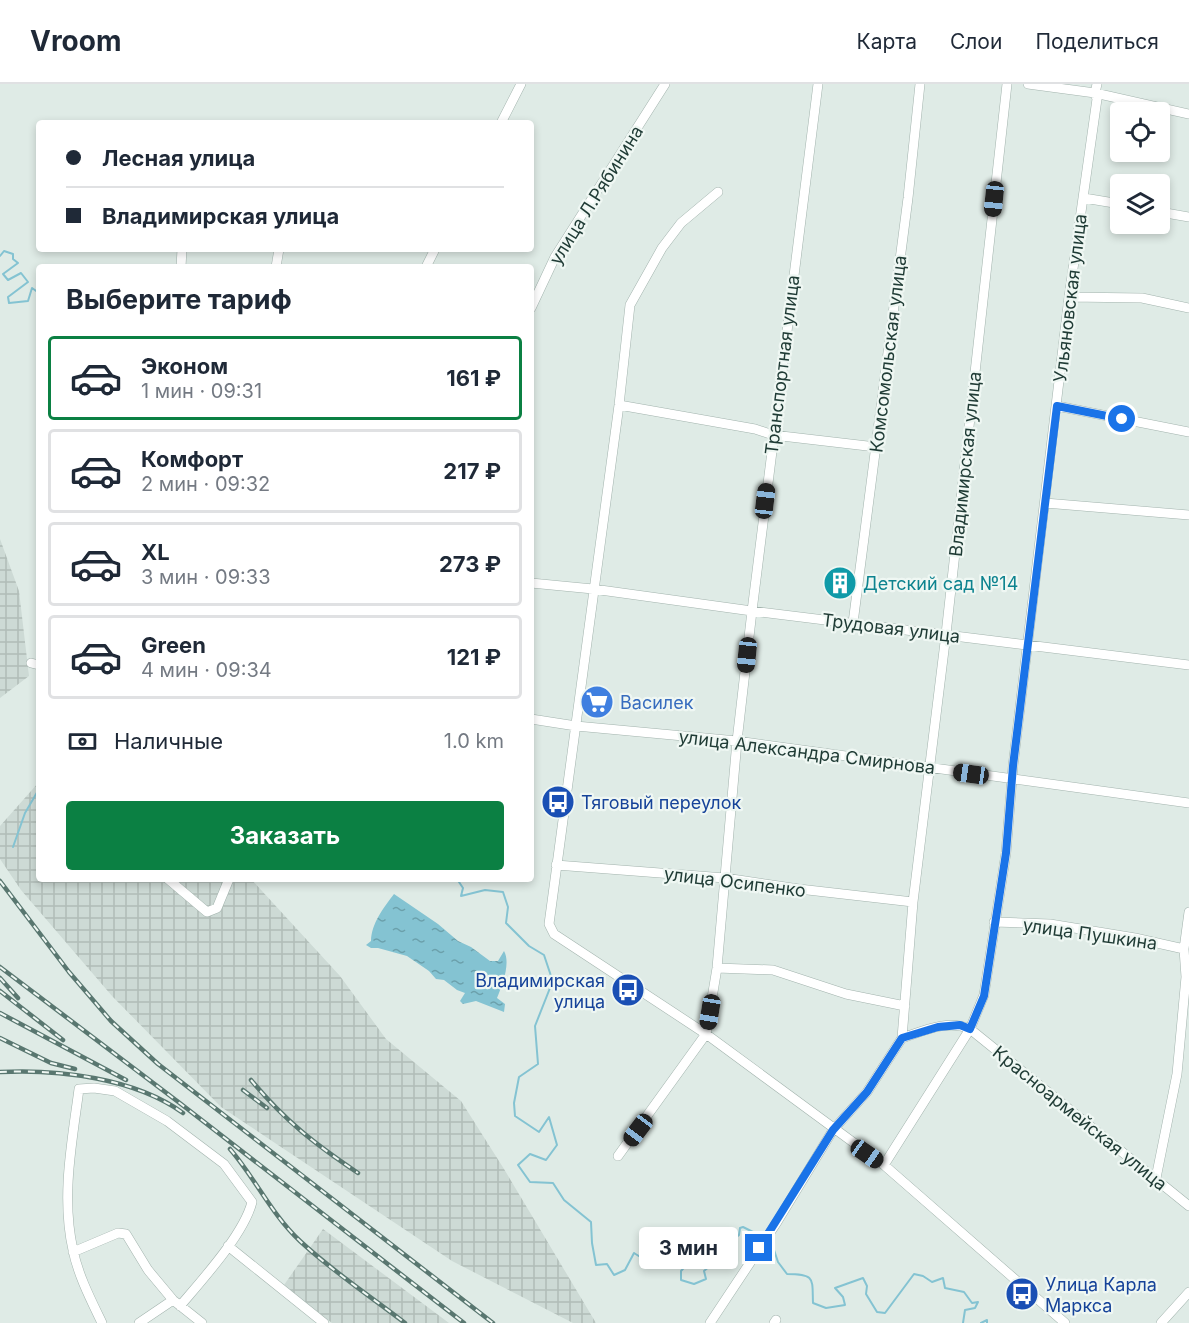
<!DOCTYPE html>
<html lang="ru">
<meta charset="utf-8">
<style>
body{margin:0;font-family:Inter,sans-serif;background:#f6f6f7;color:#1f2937;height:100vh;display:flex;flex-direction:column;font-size:22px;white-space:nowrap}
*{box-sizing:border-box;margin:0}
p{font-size:20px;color:#747a83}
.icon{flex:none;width:33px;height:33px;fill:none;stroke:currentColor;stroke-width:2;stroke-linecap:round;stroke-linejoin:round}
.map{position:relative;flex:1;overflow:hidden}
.panel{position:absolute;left:36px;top:180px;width:498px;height:618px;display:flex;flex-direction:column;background:#fff;border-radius:6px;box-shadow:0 3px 9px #0003}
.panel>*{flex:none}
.banner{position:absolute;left:36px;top:36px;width:498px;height:132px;border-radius:6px;box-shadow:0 3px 9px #0003;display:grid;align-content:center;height:132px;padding:0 30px;background:#fff}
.buttons{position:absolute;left:1110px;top:18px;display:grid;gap:12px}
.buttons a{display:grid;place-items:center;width:60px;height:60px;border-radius:6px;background:#fff;box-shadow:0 3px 9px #0003;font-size:30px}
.end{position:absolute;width:27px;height:27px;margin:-14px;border:8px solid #1a73e8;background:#fff;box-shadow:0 0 0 3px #fff}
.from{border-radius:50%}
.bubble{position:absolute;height:42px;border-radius:6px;background:#fff;box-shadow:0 3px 9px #0003;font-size:20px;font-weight:700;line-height:42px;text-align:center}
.car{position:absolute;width:18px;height:36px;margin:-18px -9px;border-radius:8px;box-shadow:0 0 4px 2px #0007;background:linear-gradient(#222 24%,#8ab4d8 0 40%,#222 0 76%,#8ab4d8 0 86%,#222 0)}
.banner b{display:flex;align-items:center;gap:21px;height:57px;font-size:22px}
.banner b+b{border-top:2px solid #e0e1e3}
.banner i{width:15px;height:15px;background:#1f2937}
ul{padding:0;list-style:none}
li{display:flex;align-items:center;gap:18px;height:84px;margin:0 12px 9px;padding:0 18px;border:3px solid #e0e1e3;border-radius:6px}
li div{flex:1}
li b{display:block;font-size:22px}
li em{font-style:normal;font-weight:700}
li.selected{border-color:#0b8043}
li>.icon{width:54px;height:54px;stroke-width:1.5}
h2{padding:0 30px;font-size:27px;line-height:72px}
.pay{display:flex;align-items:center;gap:15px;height:66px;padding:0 30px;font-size:22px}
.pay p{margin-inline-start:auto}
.action{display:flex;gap:12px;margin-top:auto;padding:12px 30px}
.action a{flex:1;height:69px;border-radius:6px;background:#0b8043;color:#fff;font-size:24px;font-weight:700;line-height:69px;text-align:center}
header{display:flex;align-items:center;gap:36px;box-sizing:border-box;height:84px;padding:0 30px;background:#fff;border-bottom:2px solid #e0e1e3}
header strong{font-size:28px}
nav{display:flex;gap:33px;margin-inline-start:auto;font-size:21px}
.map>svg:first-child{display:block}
</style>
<header>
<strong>Vroom</strong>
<nav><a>Карта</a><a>Слои</a><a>Поделиться</a></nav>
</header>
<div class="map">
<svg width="1189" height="1239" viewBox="0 0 1189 1239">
<defs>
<pattern id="industrial-grid" width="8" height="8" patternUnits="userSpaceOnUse" patternTransform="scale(1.5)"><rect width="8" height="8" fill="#cddad5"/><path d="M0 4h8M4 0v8" fill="none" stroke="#b0bcb7"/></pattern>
<pattern id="water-ripples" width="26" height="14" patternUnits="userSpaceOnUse" patternTransform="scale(1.5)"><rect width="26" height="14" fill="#84c3d2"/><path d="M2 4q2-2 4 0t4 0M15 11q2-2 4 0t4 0" fill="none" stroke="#6ba0ab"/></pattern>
</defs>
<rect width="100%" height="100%" fill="#dfebe6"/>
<path fill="url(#industrial-grid)" d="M0 455 19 507 29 592 0 614Z
M39 698V795H251L340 892 386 955 461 1017 504 1085 596 1239H573L452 1177 221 1023 112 912 21 806 0 775V742Z
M323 1145 449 1239H332L284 1201Z"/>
<path fill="url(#water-ripples)" d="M394 810 438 840 458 857 471 863 490 877H498L504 867C511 879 502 902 497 914L505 920 504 928 476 917 463 920 460 917 465 909 457 906 444 896 436 895 429 887 407 872 378 864H371L366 861 371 857C371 840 384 823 394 810Z"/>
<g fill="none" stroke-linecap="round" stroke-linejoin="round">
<path stroke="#84c3d2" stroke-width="2" d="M0 172 4 167 13 170V175L18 179 3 190 8 196 21 189 28 198 8 213 9 219 28 217 32 204 39 209
M13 763 25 729 39 705
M403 795H408
M457 795 463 804 461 812 485 806 503 808 508 823 506 839 529 862 544 871 551 892 550 904 535 942 538 980 519 993 514 1019 515 1032 539 1048 549 1033 557 1061 546 1076 530 1070 518 1081 530 1098 553 1099 564 1116 591 1138 592 1159 596 1181 607 1180 614 1191 625 1186 634 1169 645 1176 655 1167C670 1174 676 1161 689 1155L695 1160 696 1171 699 1177H690L681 1187V1196L694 1200 706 1195 704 1187 711 1181 723 1175 728 1160 739 1151 740 1144 743 1143 761 1152
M771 1157 778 1178 787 1190C816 1190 812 1195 813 1219L826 1224 845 1221 843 1213 835 1204 863 1194 867 1202 866 1210 877 1228 885 1229 914 1190 923 1192 932 1198 943 1194 945 1204 964 1208 972 1219 978 1218 975 1224 965 1226 963 1239
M981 1239 987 1236V1239"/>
<g stroke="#a2b3ad" stroke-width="10">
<path id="minor" d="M1028 0 1095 9 1189 30
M501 39 521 0
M718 108 681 139 662 164 630 221 619 321 549 840 554 850 706 950 884 1081 1065 1239
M1084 114 1120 120
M1160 128 1189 133
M181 183 182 165
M276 183 279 165
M426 183 435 165
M1069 213 1142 214 1189 224
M531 224 555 173 665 0
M619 321 755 345 773 351 876 363
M1057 322 1189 348
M1045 419 1189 431
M531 499 593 505 752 527 1189 581
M853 539 908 114 920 0
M31 579 39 581
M531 635 576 642 737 657 1189 719
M556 781 725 794 799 805 913 818
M168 795 207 828 217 824 229 795
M994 838 1050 840 1135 854 1184 865
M717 884 773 886 846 910 905 922
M902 954C923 947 948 935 970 945L1189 1122
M618 1072 706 950 717 884 737 657 752 527 818 0
M884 1081 970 945 984 911 1006 769 1013 682 1069 213 1097 15 1095 9 1097 0
M1156 1094 1177 990 1186 893 1184 865 1189 828
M228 1162 324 1239
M73 1168 118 1149 126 1150 148 1186 173 1216 202 1239
M102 1239C91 1216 78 1191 73 1166 61 1113 72 1058 79 1005L94 1004 115 1007 167 1037 224 1080 252 1118C244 1150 202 1196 180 1222
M139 1239 173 1216
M710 1239 777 1138 833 1046 867 1008 902 954 913 818 946 550 1007 0
M774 1239 776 1236
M1161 1239 1189 1208"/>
</g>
<use href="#minor" stroke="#fff" stroke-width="9"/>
<g stroke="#597770" stroke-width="4.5">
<path id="rail" d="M0 797 69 888 111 937 158 980 493 1239
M0 883 181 1020 464 1239
M0 894 18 914
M0 907 63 956
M0 929 126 996
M0 954 51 979 75 985
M0 988C58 985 135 994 183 1029
M251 996C285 1037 315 1060 358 1089
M243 1006 267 1024
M230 1065C255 1094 272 1131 300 1157 332 1187 370 1212 405 1239"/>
</g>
<use href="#rail" stroke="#eff7f3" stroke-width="2" stroke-dasharray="7" stroke-linecap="butt"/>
</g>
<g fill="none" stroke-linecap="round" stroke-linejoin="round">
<path stroke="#1a73e8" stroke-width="8" d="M759 1164 833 1046 867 1008 902 954 938 943 960 941 970 945 984 912 1006 769 1013 682 1057 322 1122 335"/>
</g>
<defs>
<g id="building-disc" transform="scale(1.725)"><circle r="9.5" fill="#0f9aa8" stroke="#eff7f3"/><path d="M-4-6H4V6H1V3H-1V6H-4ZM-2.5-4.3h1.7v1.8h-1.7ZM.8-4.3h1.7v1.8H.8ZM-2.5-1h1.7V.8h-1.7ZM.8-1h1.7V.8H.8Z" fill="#fff"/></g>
<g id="supermarket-disc" transform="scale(1.725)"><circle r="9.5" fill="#3f7fe0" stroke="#eff7f3"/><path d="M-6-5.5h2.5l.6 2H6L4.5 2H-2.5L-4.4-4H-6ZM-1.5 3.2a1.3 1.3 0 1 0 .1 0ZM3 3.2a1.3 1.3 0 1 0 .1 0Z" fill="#fff"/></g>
<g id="bus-disc" transform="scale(1.725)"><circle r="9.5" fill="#1a4fb4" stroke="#eff7f3"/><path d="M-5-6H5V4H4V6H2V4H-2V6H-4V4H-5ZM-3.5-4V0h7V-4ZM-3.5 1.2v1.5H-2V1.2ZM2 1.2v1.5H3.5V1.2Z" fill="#fff"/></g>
</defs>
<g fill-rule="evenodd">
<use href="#building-disc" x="840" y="499"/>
<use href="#supermarket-disc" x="597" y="618"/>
<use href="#bus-disc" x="558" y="718"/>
<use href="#bus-disc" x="628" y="906"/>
<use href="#bus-disc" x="1022" y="1210"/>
</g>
<g text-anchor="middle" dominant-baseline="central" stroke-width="4.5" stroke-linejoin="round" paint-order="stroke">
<g font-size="18" fill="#1f3b35" stroke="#eff7f3">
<text transform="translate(596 111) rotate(-58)">улица Л.Рябинина</text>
<text transform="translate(1070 214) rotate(-83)">Ульяновская улица</text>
<text transform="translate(888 270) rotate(-83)">Комсомольская улица</text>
<text transform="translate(782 281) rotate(-83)">Транспортная улица</text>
<text transform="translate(965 380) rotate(-84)">Владимирская улица</text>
<text transform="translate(891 544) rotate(7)">Трудовая улица</text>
<text transform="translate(807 668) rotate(7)">улица Александра Смирнова</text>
<text transform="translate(735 798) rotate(7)">улица Осипенко</text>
<text transform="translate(1090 850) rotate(8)">улица Пушкина</text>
<text transform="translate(1080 1034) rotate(39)">Красноармейская улица</text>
</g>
<g font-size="18" fill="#0d838f" stroke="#eff7f3" text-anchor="start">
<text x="863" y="499">Детский сад №14</text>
</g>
<g font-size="18" fill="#366cbe" stroke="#eff7f3" text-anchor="start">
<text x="620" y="618">Василек</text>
</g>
<g font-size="18" fill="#164399" stroke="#eff7f3" text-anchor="start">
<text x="581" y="718">Тяговый переулок</text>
<text x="605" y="896" text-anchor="end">Владимирская<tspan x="605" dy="21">улица</tspan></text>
<text x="1045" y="1200">Улица Карла<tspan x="1045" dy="21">Маркса</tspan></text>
</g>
</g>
</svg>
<div class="buttons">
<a><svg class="icon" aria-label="locate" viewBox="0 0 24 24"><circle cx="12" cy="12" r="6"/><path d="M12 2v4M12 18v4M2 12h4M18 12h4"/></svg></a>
<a><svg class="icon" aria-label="layers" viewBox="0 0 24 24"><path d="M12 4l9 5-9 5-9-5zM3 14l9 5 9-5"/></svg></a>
</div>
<i class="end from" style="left:1122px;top:335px"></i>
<i class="end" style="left:759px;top:1164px"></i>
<div class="bubble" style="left:639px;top:1143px;width:99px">3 мин</div>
<i class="car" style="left:994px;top:115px;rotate:186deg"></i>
<i class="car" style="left:765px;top:417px;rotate:7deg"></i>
<i class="car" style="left:747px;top:571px;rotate:186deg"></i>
<i class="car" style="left:971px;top:690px;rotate:278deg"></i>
<i class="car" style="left:710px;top:928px;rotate:189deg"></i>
<i class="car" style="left:638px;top:1046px;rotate:217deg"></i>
<i class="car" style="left:867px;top:1070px;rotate:125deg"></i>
<div class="banner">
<b><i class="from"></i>Лесная улица</b>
<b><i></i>Владимирская улица</b>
</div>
<section class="panel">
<h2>Выберите тариф</h2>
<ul>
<li class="selected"><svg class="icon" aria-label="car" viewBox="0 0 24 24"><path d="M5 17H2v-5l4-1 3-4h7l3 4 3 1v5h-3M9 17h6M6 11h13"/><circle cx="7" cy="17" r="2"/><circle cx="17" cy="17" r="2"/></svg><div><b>Эконом</b><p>1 мин · 09:31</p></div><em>161 ₽</em></li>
<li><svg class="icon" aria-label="car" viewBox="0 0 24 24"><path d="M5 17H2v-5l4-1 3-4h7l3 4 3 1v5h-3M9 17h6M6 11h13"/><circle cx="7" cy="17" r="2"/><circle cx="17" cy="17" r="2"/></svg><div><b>Комфорт</b><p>2 мин · 09:32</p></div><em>217 ₽</em></li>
<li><svg class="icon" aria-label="car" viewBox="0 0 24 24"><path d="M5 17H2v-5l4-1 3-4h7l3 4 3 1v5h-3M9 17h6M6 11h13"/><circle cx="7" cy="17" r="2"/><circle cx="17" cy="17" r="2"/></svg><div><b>XL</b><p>3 мин · 09:33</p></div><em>273 ₽</em></li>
<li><svg class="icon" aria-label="car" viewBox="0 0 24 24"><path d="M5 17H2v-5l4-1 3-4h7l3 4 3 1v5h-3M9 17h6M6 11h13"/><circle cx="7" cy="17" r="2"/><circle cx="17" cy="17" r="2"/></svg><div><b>Green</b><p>4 мин · 09:34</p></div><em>121 ₽</em></li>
</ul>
<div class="pay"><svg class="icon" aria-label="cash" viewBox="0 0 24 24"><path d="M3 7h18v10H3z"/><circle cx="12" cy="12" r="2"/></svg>Наличные<p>1.0 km</p></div>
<div class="action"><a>Заказать</a></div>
</section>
</div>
